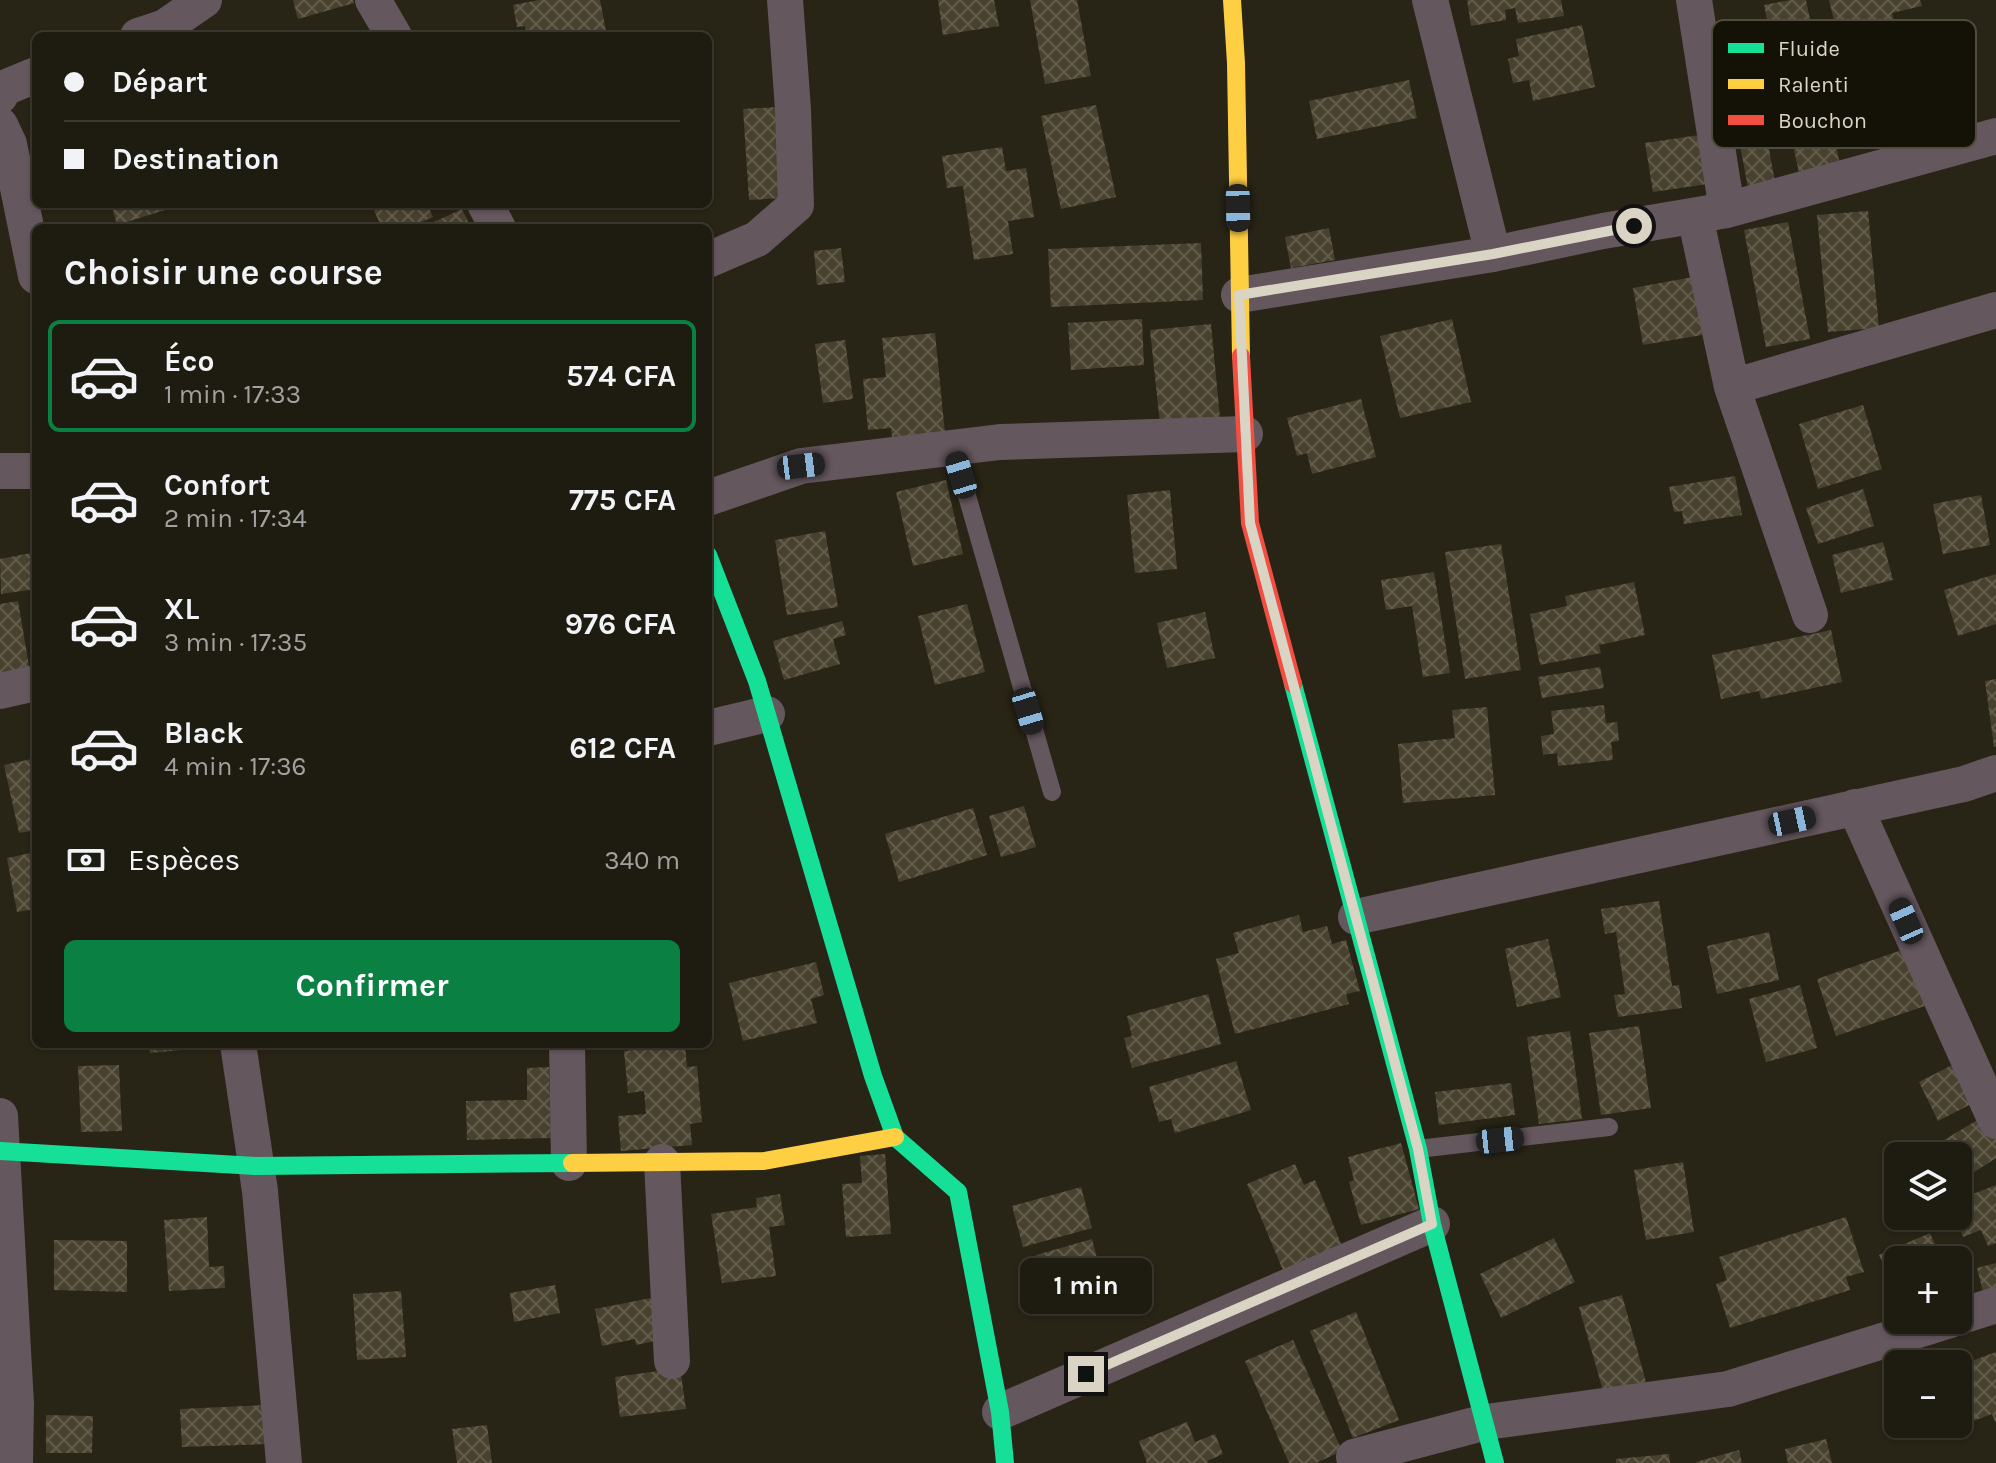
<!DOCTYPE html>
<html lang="fr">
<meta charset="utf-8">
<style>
body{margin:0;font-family:Karla,sans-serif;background:#262419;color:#f1f3f6;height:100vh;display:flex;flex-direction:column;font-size:30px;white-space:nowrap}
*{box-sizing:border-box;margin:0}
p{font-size:26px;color:#a1a19f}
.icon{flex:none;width:44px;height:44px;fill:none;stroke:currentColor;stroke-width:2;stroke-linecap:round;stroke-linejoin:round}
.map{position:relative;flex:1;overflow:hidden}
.side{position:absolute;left:32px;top:224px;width:680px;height:824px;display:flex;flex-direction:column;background:#1e1b10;border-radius:12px;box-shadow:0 2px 6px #0004,0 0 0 2px #3c3930}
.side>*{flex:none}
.banner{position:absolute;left:32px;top:32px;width:680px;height:176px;border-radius:12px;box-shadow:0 2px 6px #0004,0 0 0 2px #3c3930;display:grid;align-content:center;height:176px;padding:0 32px;background:#1e1b10}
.controls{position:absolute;left:1884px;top:1142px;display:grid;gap:16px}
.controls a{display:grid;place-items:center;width:88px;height:88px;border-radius:12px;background:#1e1b10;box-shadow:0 2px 6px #0004,0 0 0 2px #3c3930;font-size:40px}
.end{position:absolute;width:36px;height:36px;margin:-18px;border:10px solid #dad4c5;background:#111;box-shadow:0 0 0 4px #111}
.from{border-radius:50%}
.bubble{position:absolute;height:56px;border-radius:12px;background:#1e1b10;box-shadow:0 2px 6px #0004,0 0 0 2px #3c3930;font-size:26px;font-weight:700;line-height:56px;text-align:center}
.car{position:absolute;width:24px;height:48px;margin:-24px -12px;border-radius:10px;box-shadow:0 0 6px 2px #0007;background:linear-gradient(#222 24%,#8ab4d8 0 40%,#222 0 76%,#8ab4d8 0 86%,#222 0)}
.banner b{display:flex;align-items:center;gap:28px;height:76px;font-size:30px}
.banner b+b{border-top:2px solid #3c3930}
.banner i{width:20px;height:20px;background:#f1f3f6}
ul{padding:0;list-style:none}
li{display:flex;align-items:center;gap:24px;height:112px;margin:0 16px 12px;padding:0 16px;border:4px solid transparent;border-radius:12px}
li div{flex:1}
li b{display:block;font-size:30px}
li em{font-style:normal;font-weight:700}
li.selected{border-color:#0b8043}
li>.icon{width:72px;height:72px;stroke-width:1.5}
h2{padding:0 32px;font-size:36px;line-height:96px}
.pay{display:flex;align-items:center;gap:20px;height:88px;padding:0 32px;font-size:30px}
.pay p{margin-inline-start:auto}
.primary-button{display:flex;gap:16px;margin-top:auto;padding:16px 32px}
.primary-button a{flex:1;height:92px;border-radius:12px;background:#0b8043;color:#fff;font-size:32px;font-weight:700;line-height:92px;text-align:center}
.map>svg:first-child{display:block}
</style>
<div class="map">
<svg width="1996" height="1463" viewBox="0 0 1996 1463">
<defs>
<pattern id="building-cross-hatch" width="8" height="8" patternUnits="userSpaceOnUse" patternTransform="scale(2)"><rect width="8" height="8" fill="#47412e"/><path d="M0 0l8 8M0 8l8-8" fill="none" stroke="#615c4b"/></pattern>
</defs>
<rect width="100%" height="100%" fill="#282416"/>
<path fill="url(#building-cross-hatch)" d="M293 0H353L354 3 298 19Z
M539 0H600L607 36H527L525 26 517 27 513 5Z
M938 0H994L999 26 943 35Z
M1030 0H1077L1091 76 1045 84Z
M1467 0H1561L1564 16 1518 23 1515 8 1505 10 1506 20 1471 26Z
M1790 0H1806L1841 170 1800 178 1764 5Z
M1829 0H1920L1922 6 1892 13 1900 46 1844 60Z
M1582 25 1595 87 1533 101 1529 80 1513 83 1508 59 1519 56 1516 39Z
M1753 64 1776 187 1749 193 1726 70Z
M1409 80 1417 118 1317 139 1309 101Z
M1096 105 1116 197 1061 209 1041 116Z
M778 107 784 198 749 200 743 109Z
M1713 133 1721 182 1653 192 1645 143Z
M1002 147 1006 171 1026 168 1034 217 1008 221 1013 254 974 260 963 186 947 188 942 156Z
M111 204H181V205L117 225Z
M371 204H427L433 217 408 228H382Z
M462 209 471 228H421Z
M1868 211 1879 328 1828 332 1817 215Z
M1788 222 1810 339 1766 347 1744 230Z
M1329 228 1335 260 1291 268 1285 237Z
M1201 243 1203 300 1051 307 1048 249Z
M841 248 845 282 817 285 814 251Z
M1698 276 1708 334 1643 345 1633 288Z
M1142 319 1144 365 1071 370 1068 323Z
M1452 319 1471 402 1400 418 1380 336Z
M1211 324 1220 418 1160 424 1150 330Z
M935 333 945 433 892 438 891 428 868 430 863 379 886 377 882 338Z
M845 340 853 399 823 403 815 344Z
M1361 399 1376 457 1312 474 1307 453 1297 456 1287 418Z
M1863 405 1882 469 1818 489 1799 424Z
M1735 476 1742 515 1684 524 1682 511 1674 512 1669 487Z
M946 480 963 554 913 566 896 492Z
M1863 489 1874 526 1818 544 1806 508Z
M1170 490 1177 569 1135 573 1127 495Z
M1981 495 1990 545 1943 554 1933 504Z
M825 531 838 607 787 615 775 540Z
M1883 542 1893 580 1841 593 1832 555Z
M1501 544 1521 670 1465 679 1445 552Z
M31 553 36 589 1 594 0 559Z
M1434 572 1450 673 1423 677 1412 606 1386 610 1381 580Z
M1996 574V624L1958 636 1944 590Z
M1634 582 1645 635 1599 645 1601 653 1540 665 1530 614 1567 606 1565 596Z
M18 601 32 684 0 689V604Z
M967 604 985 672 935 685 918 616Z
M1205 612 1215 658 1167 668 1157 623Z
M842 621 846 635 833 639 840 664 784 680 773 641Z
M1831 630 1842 682 1761 699 1759 691 1721 699 1712 655Z
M1600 667 1604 688 1542 698 1538 677Z
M1996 679V746L1994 747 1985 681Z
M1604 705 1606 723 1617 722 1619 741 1611 742 1613 760 1558 766 1557 753 1543 755 1541 736 1554 734 1551 711Z
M1487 707 1495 795 1403 803 1398 744 1455 738 1452 710Z
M36 758V830L19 833 4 765Z
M1024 806 1036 847 1001 857 989 816Z
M973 808 987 855 899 882 885 834Z
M36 852V909L17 912 7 858Z
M1659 901 1672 986 1679 985 1682 1008 1618 1017 1614 995 1625 994 1616 932 1605 934 1601 909Z
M1299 915 1303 932 1327 926 1332 944 1346 940 1360 991 1346 994 1349 1004 1235 1034 1216 959 1239 953 1233 933Z
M1769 932 1779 980 1717 994 1707 946Z
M1548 939 1561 997 1517 1007 1505 949Z
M1905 949 1925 1006 1836 1036 1817 979Z
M816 962 824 995 811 999 817 1023 743 1041 729 983Z
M1800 985 1817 1048 1766 1062 1749 999Z
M1208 994 1221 1044 1132 1068 1124 1038 1132 1036 1127 1016Z
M1639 1026 1651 1108 1601 1115 1589 1033Z
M1570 1031 1582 1119 1539 1124 1527 1037Z
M60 1044H88V1046L61 1050Z
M149 1044H203V1048L150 1053Z
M685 1045 687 1067 697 1066 702 1122 690 1124 692 1145 621 1151 618 1116 646 1114 644 1091 628 1093 624 1051Z
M1236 1061 1251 1110 1175 1133 1171 1119 1159 1122 1149 1087Z
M1956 1063 1975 1102 1938 1121 1919 1082Z
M119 1065 122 1131 81 1132 78 1066Z
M549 1067 551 1138 467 1140 466 1101 527 1100V1068Z
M1511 1083 1515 1115 1439 1125 1435 1092Z
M1984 1116 1996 1135V1158L1962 1180 1958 1174V1156H1947L1939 1143Z
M1401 1143 1419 1209 1361 1225 1349 1182 1354 1180 1348 1157Z
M885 1154 891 1234 846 1237 842 1184 862 1183 860 1156Z
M1683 1162 1694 1232 1646 1240 1634 1170Z
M1295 1164 1304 1185 1315 1180 1346 1256 1287 1280 1247 1184Z
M1996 1185V1243L1988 1246 1981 1230 1963 1237 1955 1216H1958V1200Z
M1081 1187 1092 1228 1023 1247 1012 1206Z
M780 1194 785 1225 769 1227 776 1276 722 1283 711 1214 757 1207 756 1198Z
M207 1217 209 1267 224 1266 225 1288 169 1291 164 1220Z
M1846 1217 1864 1272 1846 1277 1850 1290 1730 1328 1716 1284 1727 1280 1719 1257Z
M1930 1233 1942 1260H1898V1298L1879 1255Z
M1554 1238 1575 1282 1501 1318 1480 1274Z
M1092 1239 1104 1285 1048 1301 1036 1255Z
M54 1240 127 1241V1292L54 1290Z
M1996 1263V1297L1985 1300 1977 1268Z
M555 1285 560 1313 514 1322 510 1293Z
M401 1291 406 1357 357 1360 353 1294Z
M1622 1295 1646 1382 1604 1394 1579 1307Z
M656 1297 665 1339 636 1345 635 1339 602 1346 595 1309Z
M1356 1312 1399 1420 1353 1438 1310 1331Z
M1293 1340 1342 1451 1316 1463H1289L1245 1361Z
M1996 1352V1424L1992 1414 1949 1430 1947 1424H1958V1366Z
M680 1368 686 1409 620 1417 615 1377Z
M265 1405 267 1444 182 1447 180 1409Z
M46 1415 93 1416 92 1453H46Z
M1187 1422 1195 1442 1215 1434 1223 1454 1207 1461 1208 1463H1147L1139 1441Z
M487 1425 492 1463H457L452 1429Z
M1826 1439 1832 1463H1788L1785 1449Z
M1739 1450 1742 1463H1697L1696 1462Z
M1669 1454 1670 1463H1616V1459Z"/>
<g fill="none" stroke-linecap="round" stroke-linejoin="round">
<path stroke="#64575e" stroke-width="18" d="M953 447 1052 792
M1418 1149 1609 1127"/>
<path stroke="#64575e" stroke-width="36" d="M373 0 394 36
M1430 0 1493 254
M1694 0 1727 210
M138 36 165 27 204 0
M0 96 4 88 36 75
M0 125 9 144 36 276
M485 204 498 228
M1695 216 1732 387 1810 615
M708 260 757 239 796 205 793 109 785 0
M1239 295 1493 254 1603 231 1727 210 1996 136
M1732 387 1996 310
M0 471H36
M708 498 801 466 1000 442 1245 434
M0 691 36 683
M708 728 767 714
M1855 807 1996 1121
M1356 917 1964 784 1996 773
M238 1044 260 1191 284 1463
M567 1044 569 1163
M0 1116 16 1404 15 1463
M662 1162 672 1361
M1958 1317 1996 1305
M1000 1412 1432 1224
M1354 1457 1486 1422 1728 1389 1950 1320"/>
<path stroke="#16e098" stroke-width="18" d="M708 555 757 681 873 1076 895 1137 958 1192 1000 1412 1005 1463
M1293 684 1418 1149 1432 1224 1495 1463
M0 1151 256 1166 572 1163"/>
<path stroke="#ffcf43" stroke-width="18" d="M1232 0 1236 63 1241 356
M572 1163 764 1161 895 1137"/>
<path stroke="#f24e42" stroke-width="18" d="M1241 356 1250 523 1293 684"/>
</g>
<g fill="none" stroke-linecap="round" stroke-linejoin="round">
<path stroke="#dad4c5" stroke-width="10" d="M1086 1374 1432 1224 1418 1149 1250 523 1239 295 1493 254 1634 226"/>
</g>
<rect x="1712" y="20" width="264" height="128" rx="12" fill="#141106" stroke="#4f4c3f" stroke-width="2"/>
<rect x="1728" y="43" width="36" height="10" fill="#16e098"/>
<rect x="1728" y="79" width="36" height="10" fill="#ffcf43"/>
<rect x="1728" y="115" width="36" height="10" fill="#f24e42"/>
<g font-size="22" fill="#dad4c5">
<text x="1778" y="56">Fluide</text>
<text x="1778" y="92">Ralenti</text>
<text x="1778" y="128">Bouchon</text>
</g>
</svg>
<div class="controls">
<a><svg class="icon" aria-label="layers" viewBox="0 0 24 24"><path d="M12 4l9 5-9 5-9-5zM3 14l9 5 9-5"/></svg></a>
<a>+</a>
<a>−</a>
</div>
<i class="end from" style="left:1634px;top:226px"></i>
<i class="end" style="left:1086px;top:1374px"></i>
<div class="bubble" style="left:1020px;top:1258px;width:132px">1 min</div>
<i class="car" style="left:1238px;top:208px;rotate:179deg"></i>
<i class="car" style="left:801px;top:466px;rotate:83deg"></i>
<i class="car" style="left:961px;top:475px;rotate:343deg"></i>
<i class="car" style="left:1028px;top:711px;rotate:163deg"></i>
<i class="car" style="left:1792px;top:821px;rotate:78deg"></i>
<i class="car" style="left:1906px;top:921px;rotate:336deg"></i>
<i class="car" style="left:1500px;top:1140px;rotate:84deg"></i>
<div class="banner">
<b><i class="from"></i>Départ</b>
<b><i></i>Destination</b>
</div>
<section class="side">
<h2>Choisir une course</h2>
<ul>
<li class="selected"><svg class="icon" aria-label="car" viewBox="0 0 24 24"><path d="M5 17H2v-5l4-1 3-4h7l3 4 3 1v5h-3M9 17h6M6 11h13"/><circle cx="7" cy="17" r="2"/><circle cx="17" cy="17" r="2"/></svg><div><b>Éco</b><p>1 min · 17:33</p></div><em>574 CFA</em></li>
<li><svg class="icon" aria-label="car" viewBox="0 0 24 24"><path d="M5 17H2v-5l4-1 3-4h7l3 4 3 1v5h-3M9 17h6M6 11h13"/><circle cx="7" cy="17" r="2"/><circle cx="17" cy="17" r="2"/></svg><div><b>Confort</b><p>2 min · 17:34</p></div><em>775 CFA</em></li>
<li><svg class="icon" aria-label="car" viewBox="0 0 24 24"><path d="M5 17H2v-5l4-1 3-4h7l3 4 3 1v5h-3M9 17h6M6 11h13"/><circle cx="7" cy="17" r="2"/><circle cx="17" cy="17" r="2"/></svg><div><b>XL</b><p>3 min · 17:35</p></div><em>976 CFA</em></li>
<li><svg class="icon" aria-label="car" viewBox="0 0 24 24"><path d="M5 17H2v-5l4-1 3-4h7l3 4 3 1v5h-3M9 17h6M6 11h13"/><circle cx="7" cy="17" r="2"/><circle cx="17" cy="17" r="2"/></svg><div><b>Black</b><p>4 min · 17:36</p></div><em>612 CFA</em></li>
</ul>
<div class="pay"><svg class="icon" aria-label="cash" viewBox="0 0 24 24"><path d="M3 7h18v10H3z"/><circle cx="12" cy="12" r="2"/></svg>Espèces<p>340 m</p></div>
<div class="primary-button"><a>Confirmer</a></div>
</section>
</div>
